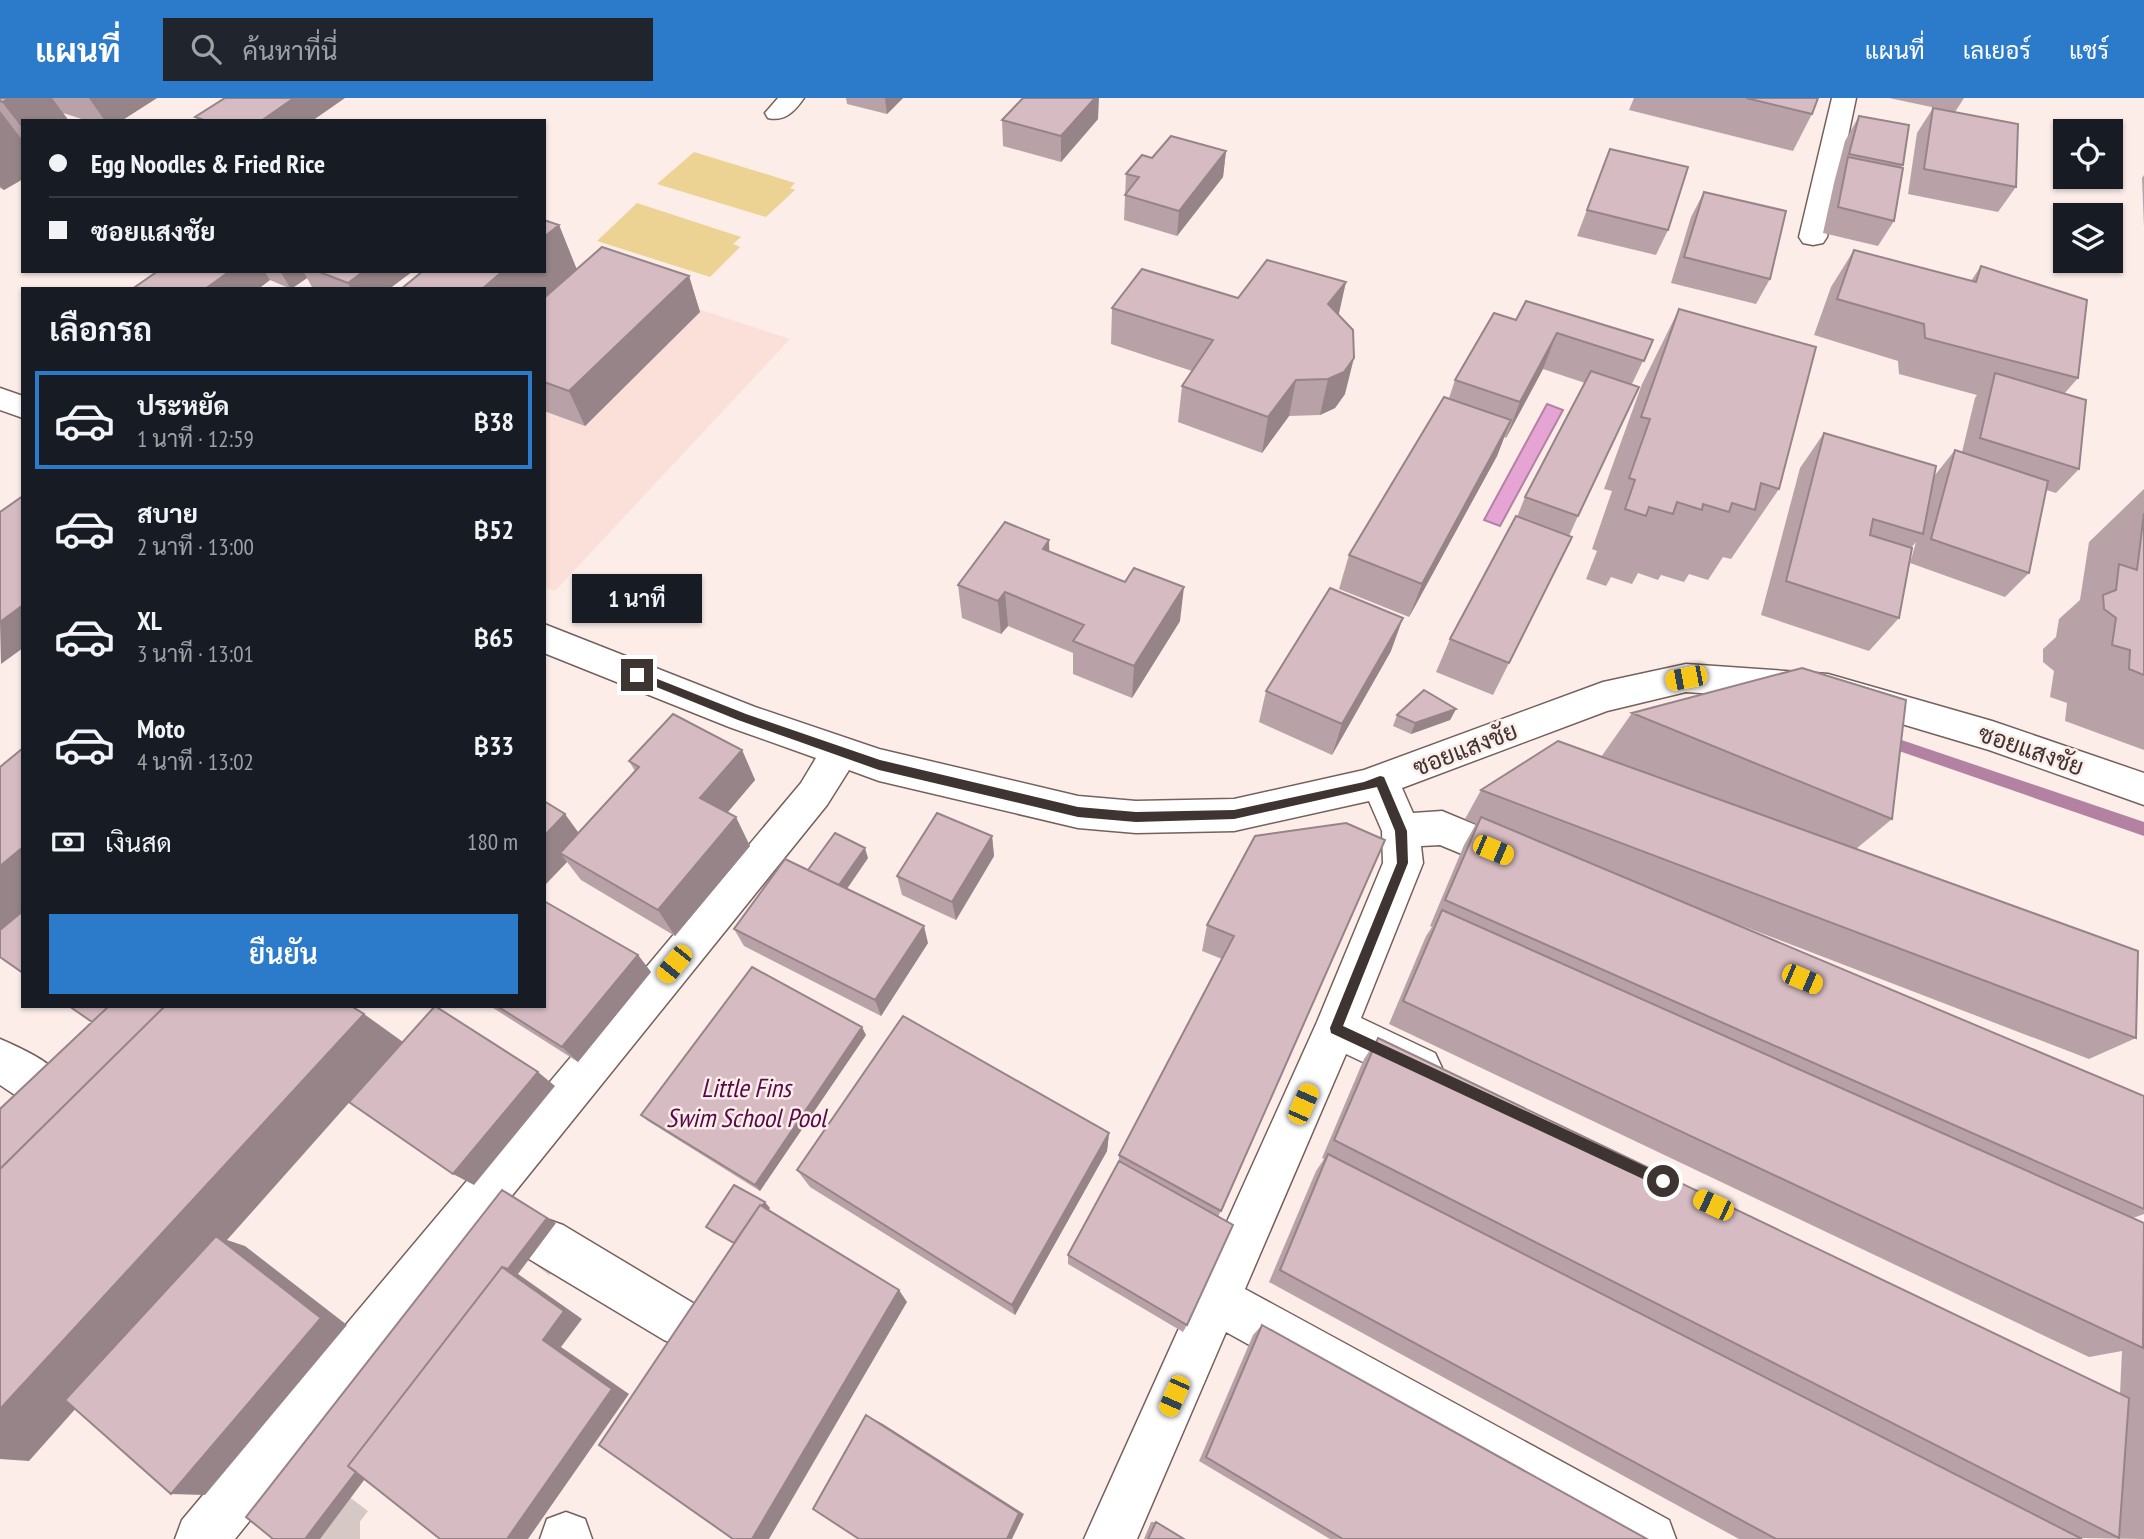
<!DOCTYPE html>
<html lang="th">
<meta charset="utf-8">
<style>
body{margin:0;font-family:"PT Sans Narrow",Sarabun,sans-serif;background:#20242c;color:#f1f3f6;height:100vh;display:flex;flex-direction:column;font-size:26px;white-space:nowrap}
*{box-sizing:border-box;margin:0}
p{font-size:23px;color:#9ea1a6}
.icon{flex:none;width:38px;height:38px;fill:none;stroke:currentColor;stroke-width:2;stroke-linecap:round;stroke-linejoin:round}
.map{position:relative;flex:1;overflow:hidden}
.side{position:absolute;left:21px;top:189px;width:525px;height:721px;display:flex;flex-direction:column;background:#171b24;border-radius:0px;box-shadow:0 2px 5px #0004}
.side>*{flex:none}
.hud{position:absolute;left:21px;top:21px;width:525px;height:154px;border-radius:0px;box-shadow:0 2px 5px #0004;display:grid;align-content:center;height:154px;padding:0 28px;background:#171b24}
.controls{position:absolute;left:2053px;top:21px;display:grid;gap:14px}
.controls a{display:grid;place-items:center;width:70px;height:70px;border-radius:0px;background:#171b24;box-shadow:0 2px 5px #0004;font-size:35px}
.end{position:absolute;width:32px;height:32px;margin:-16px;border:9px solid #3e3432;background:#fff;box-shadow:0 0 0 4px #fff}
.from{border-radius:50%}
.bubble{position:absolute;height:49px;border-radius:0px;background:#171b24;box-shadow:0 2px 5px #0004;font-size:23px;font-weight:600;line-height:49px;text-align:center}
.car{position:absolute;width:21px;height:42px;margin:-21px -10px;border-radius:9px;box-shadow:0 0 5px 2px #0007;background:linear-gradient(#f5c518 24%,#345 0 40%,#f5c518 0 76%,#345 0 86%,#f5c518 0)}
.hud b{display:flex;align-items:center;gap:24px;height:66px;font-size:26px}
.hud b+b{border-top:2px solid #363941}
.hud i{width:18px;height:18px;background:#f1f3f6}
ul{padding:0;list-style:none}
li{display:flex;align-items:center;gap:21px;height:98px;margin:0 14px 10px;padding:0 14px;border:4px solid transparent;border-radius:0px}
li div{flex:1}
li b{display:block;font-size:26px}
li em{font-style:normal;font-weight:600}
li.current{border-color:#2c7bcb}
li>.icon{width:63px;height:63px;stroke-width:1.5}
h2{padding:0 28px;font-size:32px;line-height:84px}
.pay{display:flex;align-items:center;gap:18px;height:77px;padding:0 28px;font-size:26px}
.pay p{margin-inline-start:auto}
.primary-button{display:flex;gap:14px;margin-top:auto;padding:14px 28px}
.primary-button a{flex:1;height:80px;border-radius:0px;background:#2c7bcb;color:#fff;font-size:28px;font-weight:600;line-height:80px;text-align:center}
header{display:flex;align-items:center;gap:42px;box-sizing:border-box;height:98px;padding:0 35px;background:#2c7bcb;color:#fff}
header strong{font-size:33px}
nav{display:flex;gap:38px;margin-inline-start:auto;font-size:24px}
.search{width:490px;height:63px;background:#20242c;display:flex;align-items:center;gap:18px;box-sizing:border-box;padding:0 24px;border-radius:0px;color:#9ea1a6;font-size:26px}
.map>svg:first-child{display:block}
</style>
<header>
<strong>แผนที่</strong>
<div class="search"><svg class="icon" aria-label="search" viewBox="0 0 24 24"><circle cx="10" cy="10" r="6"/><path d="M15 15l6 6"/></svg>ค้นหาที่นี่</div>
<nav><a>แผนที่</a><a>เลเยอร์</a><a>แชร์</a></nav>
</header>
<div class="map">
<svg width="2144" height="1441" viewBox="0 0 2144 1441">
<rect width="100%" height="100%" fill="#fcede9"/>
<path fill="#fbdfd9" d="M611 183 790 241 555 493 544 489V245Z"/>
<path fill="#edd393" d="M694 54 795 85 790 90 795 92 766 119 657 86Z
M637 105 741 139 733 146 740 149 710 179 597 143Z"/>
<path fill="#e5a4d4" stroke="#b382a3" stroke-width="2" d="M1547 306 1563 312 1500 428 1484 422Z"/>
<g fill="none" stroke-linecap="round" stroke-linejoin="round">
<path fill="#b382a3" fill-rule="evenodd" d="M1881 635 2144 724V738L1876 645 1873 641 1876 637Z"/>
<path stroke="#d6c8c4" stroke-width="46" stroke-dasharray="46 23" stroke-linecap="butt" d="M489 1218 546 1144
M337 1441V1416L367 1376"/>
<g stroke="#76605b" stroke-width="3">
<path id="minor" d="M778 0H804C795 13 785 24 768 20L765 15Z
M1832 0H1856L1827 139 1823 145 1813 147 1803 145 1799 139Z
M0 290 23 298V320L0 312Z
M544 526 755 609 879 651 1078 698 1136 703 1234 701 1364 672 1603 584 1686 566 1828 576 1992 623 2144 675V707L1989 652 1828 604 1686 594 1607 613 1402 690 1413 715 1442 713 1529 749 1535 761 1529 773 1515 778 1440 747 1421 748 1423 765 1361 920 1435 955 1442 970 1435 985 1420 991 1346 956 1245 1191 1669 1422 1676 1441H1598L1226 1234 1137 1441H1084L1317 924 1383 765 1382 733 1369 703 1234 733 1136 735 1078 730 879 683 849 672 827 707 235 1441H175L182 1422 801 685 816 660 729 629 544 555Z
M0 941C14 947 43 960 53 971 58 978 59 989 59 998 59 1030 29 1058 0 1069V1016L15 1003V997L0 987Z
M546 1121 563 1127 698 1208 705 1225 698 1242 681 1249 664 1242 529 1161 523 1144 529 1127Z
M566 1414 585 1421 592 1441H540L547 1421Z"/>
</g>
<use href="#minor" fill="#fff" fill-rule="evenodd"/>
</g>
<path fill="#b8a2a7" d="M0 0H157L121 23H88L63 15 69 23H23V81L4 92 0 90Z
M846 0H903L887 16 847 6Z
M1634 0H1818L1812 16 1793 53 1629 12Z
M1889 0H1964L1955 14Z
M1933 10 2016 89 1998 114 1908 96 1917 35Z
M1859 18 1903 67 1901 70 1894 123 1878 148 1823 135 1834 85 1845 43Z
M1098 21 1061 64 1003 48 1002 22Z
M1610 51 1668 132 1656 157 1577 138Z
M1226 53 1223 79 1177 138 1124 122 1126 76 1152 60Z
M2144 77V129L2142 80Z
M1704 94 1770 181 1756 206 1671 185 1691 119Z
M559 127 577 172 689 178 700 214 585 328 544 313V191Z
M1854 152 1971 183 1981 168 2078 280 2064 296 2079 371 2056 395 2046 392 2029 475 2005 499 1910 465 1916 444 1911 450 1899 520 1869 553 1761 517 1800 370 1824 335 1931 390 1935 377 1955 352 1962 354 1975 300 1977 297 1899 276 1898 263 1814 237 1831 189Z
M158 173H413L389 191H313L307 180 291 191 270 182 258 191H136L135 189Z
M1238 200 1338 217 1345 296 1335 310 1320 317 1289 318 1262 355 1178 324 1182 288 1192 273 1111 246 1112 210Z
M1679 211 1779 391 1731 461 1723 459 1708 482 1689 476 1684 484 1661 477 1658 482 1638 475 1632 486 1611 479 1606 488 1586 481 1597 453 1592 451 1612 393 1604 391 1642 286Z
M1516 222 1653 242 1632 286 1578 418 1569 438 1572 439 1493 597 1436 574 1450 541 1517 419 1525 399 1585 285 1543 271 1506 340 1504 339 1497 358 1409 519 1339 491 1349 457 1449 300 1455 282Z
M2144 391V652L2065 623 2067 605 2050 599 2054 573 2043 564V551L2056 539 2059 521 2080 502 2089 444Z
M1050 454 1180 523 1132 600 1073 576V555L1008 528 1001 536 962 520 958 487Z
M1391 553 1332 657 1259 624 1266 593Z
M1456 611 1450 622 1411 636 1393 628 1397 617Z
M1632 615 1892 721 1856 751 2136 940 2089 961 1727 822 2144 998V1116L2133 1120 2144 1125V1441L2080 1440 2082 1441H1739L1269 1184 1316 1073 1324 1061 1322 1060 1364 961 1378 940 2120 1296 2122 1253 2089 1259 1389 926 1426 838 1432 829 1430 828 1464 747 1476 726 1465 721 1481 692 1601 659Z
M742 652 755 682 727 715 750 748 675 838 581 782 567 764 544 788V703L578 735 635 673 629 663Z
M992 738 994 758 956 822 902 797 897 778Z
M1385 742 1218 1119 1187 1227 1183 1234 1068 1166V1157L1119 1063V1057L1222 861 1202 853 1207 827Z
M868 760 847 791 928 845 881 918 744 848 734 831 808 772Z
M638 857 651 874 578 964 490 908H544Z
M866 937 760 1093 648 1023 641 1017Z
M1109 1035 1107 1053 1015 1217 810 1089 797 1072Z
M770 1110 768 1112 907 1204 734 1146 712 1134 706 1129Z
M1262 1227 1647 1441H1330L1199 1363 1253 1237Z
M1151 1424H1156L1184 1441H1144Z"/>
<path fill="#968488" d="M10 0H52L69 23H23V31L2 4Z
M89 0H157L121 23H105Z
M294 0H345L312 23H261Z
M885 0H903L887 16Z
M1095 0H1099L1098 21 1061 64V38Z
M0 13 23 43V81L4 92 0 88Z
M1226 53 1223 79 1177 138 1179 113Z
M559 127 583 187 544 221V191H482L503 173H544V139Z
M230 173H264L270 182 258 191H205Z
M280 173H303L307 180 291 191Z
M364 173H413L389 191H351L348 185Z
M689 178 700 214 585 328 569 293Z
M1346 184 1338 220 1328 206Z
M1557 235 1543 271 1506 340 1520 304Z
M1354 260 1345 296 1335 310 1320 317 1328 281Z
M1296 282 1289 318 1262 355 1268 319Z
M1511 322 1497 358 1409 519 1422 486Z
M1049 442 1050 476 1043 451Z
M1184 489 1180 523 1132 600 1134 568Z
M1005 494 1008 528 1001 536 998 503Z
M23 507V550L1 566 0 524Z
M1403 520 1391 553 1332 657 1342 626Z
M1456 611 1450 622 1411 636 1415 625Z
M742 652 755 682 715 729 700 700Z
M565 716 586 745 560 755 567 764 544 788V738Z
M736 719 750 748 675 838 658 812Z
M992 738 994 758 956 822 952 804Z
M23 749V813L0 833V768Z
M865 750 868 760 839 802 835 793Z
M924 828 928 845 881 918 875 902Z
M638 857 651 874 578 964 562 949Z
M364 916 403 944 227 1142 245 1148 347 1227 205 1397 171 1396 224 1144 29 1363 0 1361V1311Z
M862 929 866 937 760 1093 755 1087Z
M538 974 555 988 474 1087 453 1076Z
M1109 1035 1107 1053 1015 1217 1012 1207Z
M502 1092 556 1125 518 1176 582 1221 561 1249 629 1296 528 1441H507L543 1242 516 1179 320 1441H305Z
M765 1104 770 1110 744 1152 738 1148Z
M899 1192 907 1204 769 1441H752Z
M866 1317 883 1326 1024 1416 1012 1441H1007Z"/>
<path fill="#d6bcc2" stroke="#968488" stroke-width="2" d="M0 0H10L2 4 0 3Z
M225 0H294L261 23H207L195 19Z
M1023 0H1095L1061 38 1002 22Z
M1746 0H1818L1812 16Z
M1933 10 2018 26 2016 89 1924 71Z
M1859 18 1909 27 1903 67 1849 56Z
M1171 38 1226 53 1179 113 1125 97 1139 79 1126 76 1142 57 1152 60Z
M1610 51 1688 69 1668 132 1587 112Z
M1848 59 1903 70 1894 123 1838 109Z
M1704 94 1786 113 1770 181 1684 159Z
M544 122 559 127 544 139Z
M602 149 689 178 569 293 544 284V200Z
M1854 152 1976 184 1981 168 2087 202 2078 280 1925 240 1924 226 1837 201Z
M1267 162 1346 184 1328 206 1353 232 1354 260 1344 274 1328 281 1296 282 1268 319 1182 288 1213 242 1112 210 1142 171 1238 200Z
M158 173H230L205 191H140L135 189Z
M317 173H364L348 185Z
M423 173H503L482 191H401Z
M1526 203 1653 242 1644 263 1557 235 1520 304 1455 282 1494 215 1516 222Z
M1679 211 1816 249 1779 391 1761 385 1755 412 1732 405 1729 414 1703 406 1702 412 1677 404 1673 416 1649 409 1646 418 1625 411 1635 382 1629 380 1650 321 1641 319Z
M1591 273 1639 289 1578 418 1525 399Z
M1995 275 2086 302 2079 371 1980 340Z
M1444 299 1511 322 1422 486 1349 457Z
M1824 335 1936 368 1923 436 1873 421 1870 437 1912 450 1899 520 1786 483Z
M1955 352 2048 383 2029 475 1931 441Z
M23 398V507L0 524V414Z
M2144 415V577L2129 571 2130 552 2112 547 2116 520 2104 511 2103 497 2116 492 2119 466 2137 472Z
M1516 418 1572 439 1509 565 1450 541Z
M1005 424 1049 442 1043 451 1125 484 1134 470 1184 489 1134 568 1073 543 1084 527 1005 494 998 503 958 487Z
M1330 490 1403 520 1342 626 1266 593Z
M1802 570 1906 602 1892 721 1632 615Z
M1424 592 1456 611 1415 625 1397 617Z
M673 616 742 652 700 700 736 719 658 812 560 755 639 669 629 663Z
M1558 643 2138 853 2136 940 1481 692Z
M23 650V749L0 768V669Z
M544 703 565 716 544 738Z
M937 715 992 738 952 804 897 778Z
M1481 719 2144 998V1111L1445 802Z
M1346 725 1385 742 1221 1113 1119 1057 1234 838 1207 827 1255 738Z
M835 735 865 750 839 787 808 772Z
M785 761 924 828 875 902 734 831Z
M544 803 638 857 562 949 497 908H544Z
M1442 812 2144 1125 2143 1250 1403 903Z
M23 813V875L0 859V832Z
M752 869 862 929 755 1087 641 1017Z
M69 908H109L92 924Z
M109 908H165L0 1071V1011Z
M165 908H351L364 916 0 1311V1071Z
M435 908 538 974 453 1076 349 1004Z
M903 918 1109 1035 1012 1207 797 1072Z
M1378 940 2129 1300 2119 1440 1334 1042Z
M1328 1056 2082 1441H1776L1280 1172Z
M1119 1063 1233 1127 1187 1227 1068 1157Z
M734 1087 765 1104 762 1108 760 1107 734 1145 706 1129Z
M502 1092 547 1120 508 1171 502 1169 348 1368 356 1374 305 1441H273L246 1419Z
M760 1107 899 1192 752 1441H733L599 1347Z
M216 1138 321 1220 171 1396 65 1302Z
M502 1169 564 1213 543 1242 612 1291 507 1441H440L348 1368Z
M1262 1227 1647 1441H1343L1206 1359Z
M866 1317 1019 1415 1007 1441H859L813 1411Z
M1156 1424 1184 1441H1148Z"/>
<path fill="#3e3432" d="M637 573 746 616 880 662 1078 709 1136 714 1234 712 1364 684 1380 678 1384 679 1407 733 1408 765 1343 928 1668 1079V1088H1658L1331 935 1330 930 1397 765 1395 733 1377 689 1234 721 1136 724 1078 719 879 672 738 622 634 580V574Z"/>
<g text-anchor="middle" dominant-baseline="central" stroke-width="5" stroke-linejoin="round" paint-order="stroke">
<g font-size="24" fill="#3e3432" stroke="#fcede9">
<text transform="translate(1465 651) rotate(-21)">ซอยแสงชัย</text>
<text transform="translate(2031 652) rotate(19)">ซอยแสงชัย</text>
</g>
<g font-size="26" font-style="italic" fill="#56094a" stroke="#fcede9">
<text x="746" y="989">Little Fins<tspan x="746" dy="30">Swim School Pool</tspan></text>
</g>
</g>
</svg>
<div class="controls">
<a><svg class="icon" aria-label="locate" viewBox="0 0 24 24"><circle cx="12" cy="12" r="6"/><path d="M12 2v4M12 18v4M2 12h4M18 12h4"/></svg></a>
<a><svg class="icon" aria-label="layers" viewBox="0 0 24 24"><path d="M12 4l9 5-9 5-9-5zM3 14l9 5 9-5"/></svg></a>
</div>
<i class="end from" style="left:1663px;top:1083px"></i>
<i class="end" style="left:637px;top:577px"></i>
<div class="bubble" style="left:572px;top:476px;width:130px">1 นาที</div>
<i class="car" style="left:1686px;top:580px;rotate:259deg"></i>
<i class="car" style="left:1493px;top:752px;rotate:113deg"></i>
<i class="car" style="left:674px;top:866px;rotate:219deg"></i>
<i class="car" style="left:1802px;top:881px;rotate:113deg"></i>
<i class="car" style="left:1303px;top:1006px;rotate:24deg"></i>
<i class="car" style="left:1713px;top:1107px;rotate:295deg"></i>
<i class="car" style="left:1174px;top:1298px;rotate:204deg"></i>
<div class="hud">
<b><i class="from"></i>Egg Noodles &amp; Fried Rice</b>
<b><i></i>ซอยแสงชัย</b>
</div>
<section class="side">
<h2>เลือกรถ</h2>
<ul>
<li class="current"><svg class="icon" aria-label="car" viewBox="0 0 24 24"><path d="M5 17H2v-5l4-1 3-4h7l3 4 3 1v5h-3M9 17h6M6 11h13"/><circle cx="7" cy="17" r="2"/><circle cx="17" cy="17" r="2"/></svg><div><b>ประหยัด</b><p>1 นาที · 12:59</p></div><em>฿38</em></li>
<li><svg class="icon" aria-label="car" viewBox="0 0 24 24"><path d="M5 17H2v-5l4-1 3-4h7l3 4 3 1v5h-3M9 17h6M6 11h13"/><circle cx="7" cy="17" r="2"/><circle cx="17" cy="17" r="2"/></svg><div><b>สบาย</b><p>2 นาที · 13:00</p></div><em>฿52</em></li>
<li><svg class="icon" aria-label="car" viewBox="0 0 24 24"><path d="M5 17H2v-5l4-1 3-4h7l3 4 3 1v5h-3M9 17h6M6 11h13"/><circle cx="7" cy="17" r="2"/><circle cx="17" cy="17" r="2"/></svg><div><b>XL</b><p>3 นาที · 13:01</p></div><em>฿65</em></li>
<li><svg class="icon" aria-label="car" viewBox="0 0 24 24"><path d="M5 17H2v-5l4-1 3-4h7l3 4 3 1v5h-3M9 17h6M6 11h13"/><circle cx="7" cy="17" r="2"/><circle cx="17" cy="17" r="2"/></svg><div><b>Moto</b><p>4 นาที · 13:02</p></div><em>฿33</em></li>
</ul>
<div class="pay"><svg class="icon" aria-label="cash" viewBox="0 0 24 24"><path d="M3 7h18v10H3z"/><circle cx="12" cy="12" r="2"/></svg>เงินสด<p>180 m</p></div>
<div class="primary-button"><a>ยืนยัน</a></div>
</section>
</div>
